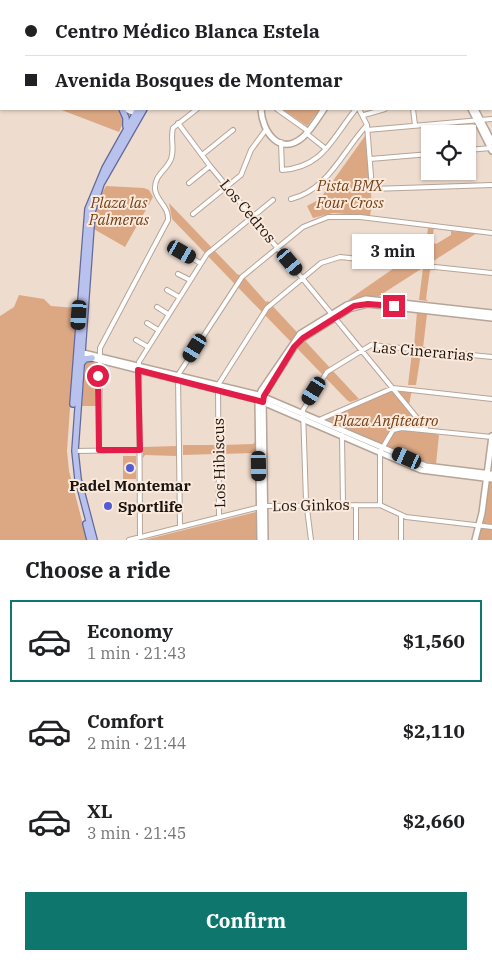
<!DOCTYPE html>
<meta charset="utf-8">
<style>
body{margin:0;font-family:"IBM Plex Serif",serif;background:#f6f6f6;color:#202124;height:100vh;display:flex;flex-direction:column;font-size:19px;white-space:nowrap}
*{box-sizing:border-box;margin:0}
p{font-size:16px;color:#757577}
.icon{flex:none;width:28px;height:28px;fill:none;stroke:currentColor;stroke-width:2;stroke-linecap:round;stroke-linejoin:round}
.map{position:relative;height:540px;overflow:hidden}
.side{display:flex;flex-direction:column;background:#fff;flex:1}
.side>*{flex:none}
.hud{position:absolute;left:0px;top:0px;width:492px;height:110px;box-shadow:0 1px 4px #0004;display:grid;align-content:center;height:110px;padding:0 25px;background:#fff}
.buttons{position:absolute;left:421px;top:125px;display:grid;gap:10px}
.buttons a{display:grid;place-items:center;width:55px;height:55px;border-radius:0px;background:#fff;box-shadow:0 1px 4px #0004;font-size:25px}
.end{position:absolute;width:22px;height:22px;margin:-11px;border:6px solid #e11d48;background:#fff;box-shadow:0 0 0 2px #fff}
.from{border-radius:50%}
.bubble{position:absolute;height:35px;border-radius:0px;background:#fff;box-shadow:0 1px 4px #0004;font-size:16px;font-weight:700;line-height:35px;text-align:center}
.car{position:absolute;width:15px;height:30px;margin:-15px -8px;border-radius:6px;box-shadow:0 0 4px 1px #0007;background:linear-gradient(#222 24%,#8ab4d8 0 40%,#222 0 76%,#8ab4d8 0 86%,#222 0)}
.hud b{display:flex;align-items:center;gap:18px;height:48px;font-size:19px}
.hud b+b{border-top:1px solid #e0e0e0}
.hud i{width:12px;height:12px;background:#202124}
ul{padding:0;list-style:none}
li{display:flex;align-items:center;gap:15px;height:82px;margin:0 10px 8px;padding:0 15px;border:2px solid transparent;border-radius:0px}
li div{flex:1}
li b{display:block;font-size:19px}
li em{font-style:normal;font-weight:700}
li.current{border-color:#0f766e}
li>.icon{width:45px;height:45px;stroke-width:1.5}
h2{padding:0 25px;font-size:22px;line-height:60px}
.action{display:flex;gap:10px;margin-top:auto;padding:10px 25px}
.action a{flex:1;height:58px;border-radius:0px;background:#0f766e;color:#fff;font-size:20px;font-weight:700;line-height:58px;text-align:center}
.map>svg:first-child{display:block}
</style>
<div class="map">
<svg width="492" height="540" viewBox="0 0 492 540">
<rect width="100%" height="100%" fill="#eedccf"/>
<path fill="#dca884" d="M59 109H122L124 121 119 132Z
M282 109H320L307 126Z
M365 136 372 204 370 216 333 213 313 218 307 206 320 199Z
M106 186 144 188 149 190 153 197 125 247 92 228 97 202Z
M169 203 237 274 244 277 266 302 268 301 359 399 350 402 347 400 172 219Z
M428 228H434L432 242 436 244 451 235V231L477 233 379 296 348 300 400 264 425 251Z
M423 268H432L430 270 426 299 428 301 419 300Z
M19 295 44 299 51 306 77 308 67 451 69 471 87 540H0V316L14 307Z
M417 312 427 314 423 348 414 347Z
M412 352 421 353 416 385H408Z
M91 361 96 363V406H82L85 364Z
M391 390H412L408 410 426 431 439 435 436 464 415 459 327 419Z
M255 442V453L221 454 222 445 253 444Z
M183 445H216V454L183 455Z
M177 446 176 456 145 455 143 458V447Z
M123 456H136V479H123Z
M488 481H492V540H477Z
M256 512V540H144Z"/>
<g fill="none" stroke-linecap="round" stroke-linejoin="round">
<g stroke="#b6a498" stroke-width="6">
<path id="street" d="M23 0V1
M444 0 445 1
M480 0 483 1
M150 1 151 0
M264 1V0
M290 1V0
M344 1V0
M491 6H492
M491 28 492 27
M491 59 492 57
M491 64H492
M0 69 1 68
M491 89 492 90
M277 109 308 131
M359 109 367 125 372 189 492 185
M413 109 415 125
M364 115 385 109
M178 123 210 166 427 430
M367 130 492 119
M306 133 326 149
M281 142 282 170C324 167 332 138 356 109
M468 150 491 148
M202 155 233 130
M370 159 430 154
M189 183 210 166
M291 199C328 190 342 152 367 125
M193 214 241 175 251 150 265 131
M182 252 200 263
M178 274 190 280
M167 290 179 297
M157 307 168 314
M147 323 158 330
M136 340 148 347
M319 420 393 388 492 399
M342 435 343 505
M99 450 100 348 168 220C169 206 156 201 155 189 154 175 167 170 171 159 175 149 170 138 173 128L197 109
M75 451 140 450
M356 505V540
M380 505V452L393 430 402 428 492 437
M219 516 218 385 267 308 321 263 340 257 492 273
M180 527 178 375 242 277 303 227 328 217H360L492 233
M140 537 139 362 207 254 273 200
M129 540 264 506 380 505 406 517 492 527
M311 540 306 501 303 410 327 372 371 345 492 357
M401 540V516"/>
</g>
<g stroke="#b6a498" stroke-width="8">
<path id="secondary" d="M76 1V0
M108 1V0
M351 1 353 0
M125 109 138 114
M261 109C262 132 280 157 303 137 311 130 318 118 324 109
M471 109 492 151
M475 109 492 142
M79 352 259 395 426 466 492 474
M88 357 258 400 421 470 492 479
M260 540 258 400 261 391 300 334 347 305 366 299 492 313
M265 540 263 396 294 347 303 338 349 309 368 304 492 318
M475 540 482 513 492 436"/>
</g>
<g stroke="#636998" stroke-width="8">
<path id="primary" d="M200 1 201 0
M206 1 207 0
M122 109 126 118V126
M80 365 85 359 92 358
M73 404 88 209 105 168 138 109
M86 524 90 540
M94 540 78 479 75 451 92 212 101 184 144 109"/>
</g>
<use href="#street" stroke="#fff" stroke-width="4"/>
<use href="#secondary" stroke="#fff" stroke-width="5"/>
<use href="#primary" stroke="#b9c1ed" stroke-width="5.5"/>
</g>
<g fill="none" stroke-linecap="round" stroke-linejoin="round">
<path stroke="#e11d48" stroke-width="6" d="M98 376 99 450H140L138 370 263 402 264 396 294 347 303 338 354 306 368 304 394 306"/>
</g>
<g fill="#545cd3" stroke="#fbe9dc" stroke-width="2">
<circle cx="130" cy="468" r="5"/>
<circle cx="108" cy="506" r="5"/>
</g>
<g text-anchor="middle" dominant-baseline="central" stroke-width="4" stroke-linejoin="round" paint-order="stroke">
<g font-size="15" font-style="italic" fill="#724016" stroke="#fbe9dc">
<text x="350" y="185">Pista BMX<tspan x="350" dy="17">Four Cross</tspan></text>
<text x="119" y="202">Plaza las<tspan x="119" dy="17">Palmeras</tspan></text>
<text x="386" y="420">Plaza Anfiteatro</text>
</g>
<g font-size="15" fill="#1a140f" stroke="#fbe9dc">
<text transform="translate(248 211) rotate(50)">Los Cedros</text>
<text transform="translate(423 351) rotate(5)">Las Cinerarias</text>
<text transform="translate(219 463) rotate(-91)">Los Hibiscus</text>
<text transform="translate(311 505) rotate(-1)">Los Ginkos</text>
</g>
<g font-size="15" font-weight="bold" fill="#1a140f" stroke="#fbe9dc">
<text x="130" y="485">Padel Montemar</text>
<text x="118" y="506" text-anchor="start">Sportlife</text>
</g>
</g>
</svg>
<div class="buttons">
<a><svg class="icon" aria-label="locate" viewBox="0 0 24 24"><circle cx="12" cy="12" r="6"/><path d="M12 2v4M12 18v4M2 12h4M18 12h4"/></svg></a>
</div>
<i class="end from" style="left:98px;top:376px"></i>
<i class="end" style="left:394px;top:306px"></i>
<div class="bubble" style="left:352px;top:234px;width:82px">3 min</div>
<i class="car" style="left:182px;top:252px;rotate:120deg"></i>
<i class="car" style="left:290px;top:262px;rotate:140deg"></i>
<i class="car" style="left:79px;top:315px;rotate:184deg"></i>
<i class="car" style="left:195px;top:348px;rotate:212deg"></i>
<i class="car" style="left:314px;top:391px;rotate:212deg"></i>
<i class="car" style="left:407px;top:458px;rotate:294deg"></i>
<i class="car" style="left:259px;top:466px;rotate:179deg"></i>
<div class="hud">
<b><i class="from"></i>Centro Médico Blanca Estela</b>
<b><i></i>Avenida Bosques de Montemar</b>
</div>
</div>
<section class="side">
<h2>Choose a ride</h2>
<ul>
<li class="current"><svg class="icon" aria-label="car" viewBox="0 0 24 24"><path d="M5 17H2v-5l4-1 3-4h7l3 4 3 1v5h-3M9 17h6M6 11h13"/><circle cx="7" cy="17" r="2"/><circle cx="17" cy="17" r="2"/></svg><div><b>Economy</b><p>1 min · 21:43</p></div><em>$1,560</em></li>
<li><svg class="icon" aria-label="car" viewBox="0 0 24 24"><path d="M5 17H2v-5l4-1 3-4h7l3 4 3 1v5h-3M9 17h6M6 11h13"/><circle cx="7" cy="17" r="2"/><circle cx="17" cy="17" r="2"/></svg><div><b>Comfort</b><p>2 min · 21:44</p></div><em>$2,110</em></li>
<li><svg class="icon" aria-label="car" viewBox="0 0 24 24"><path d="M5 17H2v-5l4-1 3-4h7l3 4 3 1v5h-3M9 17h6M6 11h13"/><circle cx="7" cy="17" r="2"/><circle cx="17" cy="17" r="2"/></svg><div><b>XL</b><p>3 min · 21:45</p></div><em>$2,660</em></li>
</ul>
<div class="action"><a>Confirm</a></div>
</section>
